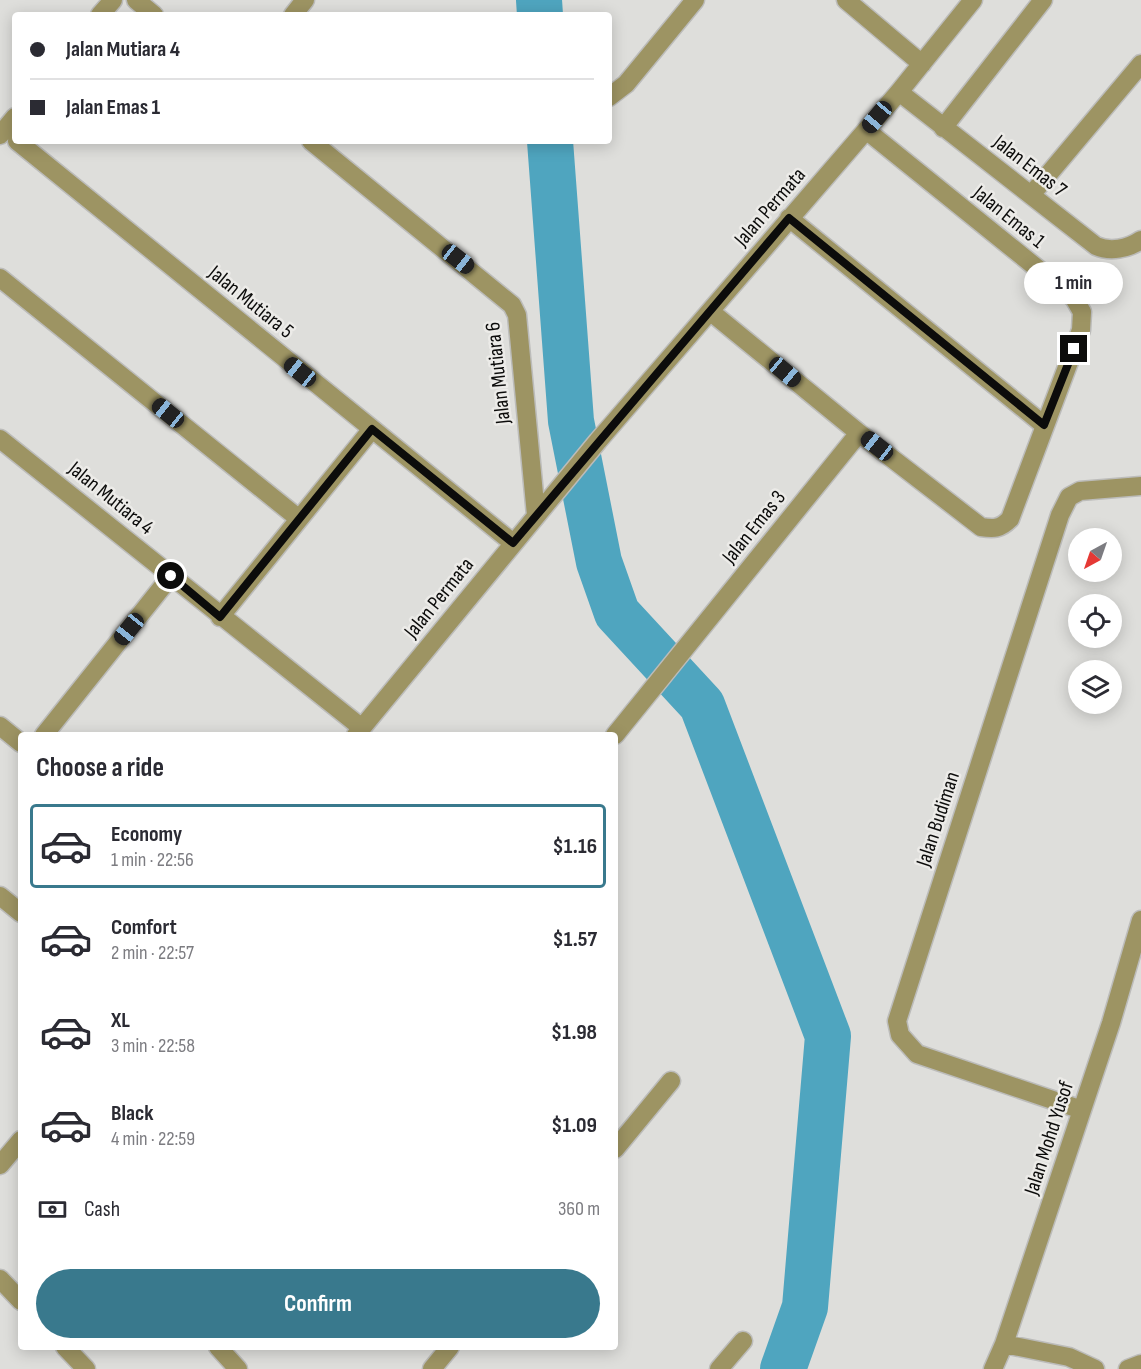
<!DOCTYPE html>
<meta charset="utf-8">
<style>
body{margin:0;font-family:"Sofia Sans Condensed",sans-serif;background:#f7f7f7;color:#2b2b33;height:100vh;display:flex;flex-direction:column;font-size:22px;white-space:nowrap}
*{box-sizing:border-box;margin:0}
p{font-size:20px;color:#7c7c81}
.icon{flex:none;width:33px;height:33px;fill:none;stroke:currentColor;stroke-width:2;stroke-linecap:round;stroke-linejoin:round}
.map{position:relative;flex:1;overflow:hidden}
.side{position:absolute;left:18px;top:732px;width:600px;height:618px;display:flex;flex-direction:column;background:#fff;border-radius:6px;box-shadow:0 3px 15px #0003}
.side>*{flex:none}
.guide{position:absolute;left:12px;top:12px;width:600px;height:132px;border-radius:6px;box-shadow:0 3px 15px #0003;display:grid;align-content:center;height:132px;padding:0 18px;background:#fff}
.needle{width:39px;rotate:220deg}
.buttons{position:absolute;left:1068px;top:528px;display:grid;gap:12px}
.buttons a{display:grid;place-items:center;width:54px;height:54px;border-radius:50%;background:#fff;box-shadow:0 3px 15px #0003;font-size:30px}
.end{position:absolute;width:27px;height:27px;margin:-14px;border:8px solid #0c0c0b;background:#fff;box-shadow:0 0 0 3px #fff}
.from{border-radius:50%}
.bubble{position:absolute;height:42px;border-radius:21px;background:#fff;box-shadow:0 3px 15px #0003;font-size:20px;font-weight:700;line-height:42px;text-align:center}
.car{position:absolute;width:18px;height:36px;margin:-18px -9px;border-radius:8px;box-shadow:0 0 4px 2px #0007;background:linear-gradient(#222 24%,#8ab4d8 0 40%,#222 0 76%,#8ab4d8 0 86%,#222 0)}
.guide b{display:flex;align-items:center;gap:21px;height:57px;font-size:22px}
.guide b+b{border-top:2px solid #e1e1e2}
.guide i{width:15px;height:15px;background:#2b2b33}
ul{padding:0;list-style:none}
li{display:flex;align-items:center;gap:18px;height:84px;margin:0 12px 9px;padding:0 6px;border:3px solid transparent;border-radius:6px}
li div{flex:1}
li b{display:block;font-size:22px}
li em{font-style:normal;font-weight:700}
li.selected{border-color:#39798d}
li>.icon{width:54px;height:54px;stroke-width:1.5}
h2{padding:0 18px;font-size:27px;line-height:72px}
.pay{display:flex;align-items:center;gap:15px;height:66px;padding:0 18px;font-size:22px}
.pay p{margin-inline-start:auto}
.button{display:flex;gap:12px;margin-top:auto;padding:12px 18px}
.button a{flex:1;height:69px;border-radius:36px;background:#39798d;color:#fff;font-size:24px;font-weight:700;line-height:69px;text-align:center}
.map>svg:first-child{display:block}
</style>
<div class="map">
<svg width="1141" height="1369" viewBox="0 0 1141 1369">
<rect width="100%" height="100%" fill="#dededb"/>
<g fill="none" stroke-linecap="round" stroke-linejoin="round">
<path stroke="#4fa5bf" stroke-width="46" d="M539 0 540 15
M550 141 571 421 599 562 617 613 702 705 828 1036 805 1307 783 1369"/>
<g stroke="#bcbcba" stroke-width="21">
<path id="minor" d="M136 0 154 15
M846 0 922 64
M100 15 113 0
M293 15 305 0
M899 92 1096 246C1110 252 1128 249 1141 240
M609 97 626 84 695 0
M943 128 1043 0
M0 135 15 117
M17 141 513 543
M311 141 512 305 517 315 536 515
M1031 195 1141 64
M789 218 1044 425
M0 278 298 518
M711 312 859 433 981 527C994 529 1000 529 1010 519L1081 330 1082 312 1074 298 866 130
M0 439 362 728
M220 617 372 429
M0 726 21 743
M44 735 171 576
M356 735 598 441 899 92 973 0
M615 735 859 433
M0 896 21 913
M1082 1110 917 1054 900 1035 897 1021 1060 515 1069 497 1080 491 1141 486
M615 1149 671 1081
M0 1165 21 1140
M0 1279 21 1301
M1004 1344 1069 1357 1095 1369
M65 1347 86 1369
M218 1347 238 1369
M432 1369 450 1347
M719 1369 743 1341
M993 1369 1004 1344 1111 1023 1141 920
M1128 1369 1141 1364"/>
</g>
<use href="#minor" stroke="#9d9463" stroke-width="18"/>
</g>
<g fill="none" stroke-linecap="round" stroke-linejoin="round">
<path stroke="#0c0c0b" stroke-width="8" d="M171 576 220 617 372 429 513 543 789 218 1044 425 1074 349"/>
</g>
<g text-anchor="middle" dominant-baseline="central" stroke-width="5" stroke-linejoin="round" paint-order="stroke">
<g font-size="21" fill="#0c0c0b" stroke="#ecebe8">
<text transform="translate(1030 166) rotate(38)">Jalan Emas 7</text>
<text transform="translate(770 207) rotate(-49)">Jalan Permata</text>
<text transform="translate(1009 217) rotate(39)">Jalan Emas 1</text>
<text transform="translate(251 302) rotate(39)">Jalan Mutiara 5</text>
<text transform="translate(498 373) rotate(-96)">Jalan Mutiara 6</text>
<text transform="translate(111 498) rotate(39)">Jalan Mutiara 4</text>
<text transform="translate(754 527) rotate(-51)">Jalan Emas 3</text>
<text transform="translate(439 598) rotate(-51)">Jalan Permata</text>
<text transform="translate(938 819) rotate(-72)">Jalan Budiman</text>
<text transform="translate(1049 1138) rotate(-72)">Jalan Mohd Yusof</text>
</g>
</g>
</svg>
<div class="buttons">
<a><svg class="needle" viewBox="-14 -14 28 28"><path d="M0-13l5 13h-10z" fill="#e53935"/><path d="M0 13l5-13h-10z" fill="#7c7c81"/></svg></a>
<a><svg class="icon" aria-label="locate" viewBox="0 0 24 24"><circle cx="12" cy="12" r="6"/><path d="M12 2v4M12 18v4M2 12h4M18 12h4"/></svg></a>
<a><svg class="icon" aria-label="layers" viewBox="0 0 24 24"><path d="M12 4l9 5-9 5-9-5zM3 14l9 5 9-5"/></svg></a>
</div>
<i class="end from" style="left:171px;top:576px"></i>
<i class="end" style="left:1074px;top:349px"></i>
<div class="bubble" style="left:1024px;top:262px;width:99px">1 min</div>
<i class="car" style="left:877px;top:117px;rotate:220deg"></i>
<i class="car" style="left:458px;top:259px;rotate:128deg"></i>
<i class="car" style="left:300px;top:372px;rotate:309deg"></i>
<i class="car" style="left:785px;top:372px;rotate:130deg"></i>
<i class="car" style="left:168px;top:413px;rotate:309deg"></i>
<i class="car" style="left:877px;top:446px;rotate:308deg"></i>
<i class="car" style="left:129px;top:629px;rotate:219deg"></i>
<div class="guide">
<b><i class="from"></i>Jalan Mutiara 4</b>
<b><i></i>Jalan Emas 1</b>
</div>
<section class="side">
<h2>Choose a ride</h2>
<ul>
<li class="selected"><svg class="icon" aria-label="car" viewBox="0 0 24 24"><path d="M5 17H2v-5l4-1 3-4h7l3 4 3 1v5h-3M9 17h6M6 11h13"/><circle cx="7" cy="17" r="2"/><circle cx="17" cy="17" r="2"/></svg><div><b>Economy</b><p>1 min · 22:56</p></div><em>$1.16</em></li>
<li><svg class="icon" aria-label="car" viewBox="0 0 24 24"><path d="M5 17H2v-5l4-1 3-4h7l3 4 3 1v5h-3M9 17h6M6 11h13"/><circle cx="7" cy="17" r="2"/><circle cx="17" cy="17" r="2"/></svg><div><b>Comfort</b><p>2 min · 22:57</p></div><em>$1.57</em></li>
<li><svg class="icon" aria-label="car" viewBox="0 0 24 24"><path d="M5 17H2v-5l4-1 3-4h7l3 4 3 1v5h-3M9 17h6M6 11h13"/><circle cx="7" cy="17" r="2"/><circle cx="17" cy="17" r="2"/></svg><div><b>XL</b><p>3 min · 22:58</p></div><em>$1.98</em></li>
<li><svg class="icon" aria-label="car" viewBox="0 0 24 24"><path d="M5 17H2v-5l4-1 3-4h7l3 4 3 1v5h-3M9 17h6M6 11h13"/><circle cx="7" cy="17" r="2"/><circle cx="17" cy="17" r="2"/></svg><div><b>Black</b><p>4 min · 22:59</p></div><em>$1.09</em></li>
</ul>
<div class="pay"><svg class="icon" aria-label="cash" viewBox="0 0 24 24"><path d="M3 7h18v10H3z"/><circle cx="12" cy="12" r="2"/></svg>Cash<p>360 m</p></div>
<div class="button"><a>Confirm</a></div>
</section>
</div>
